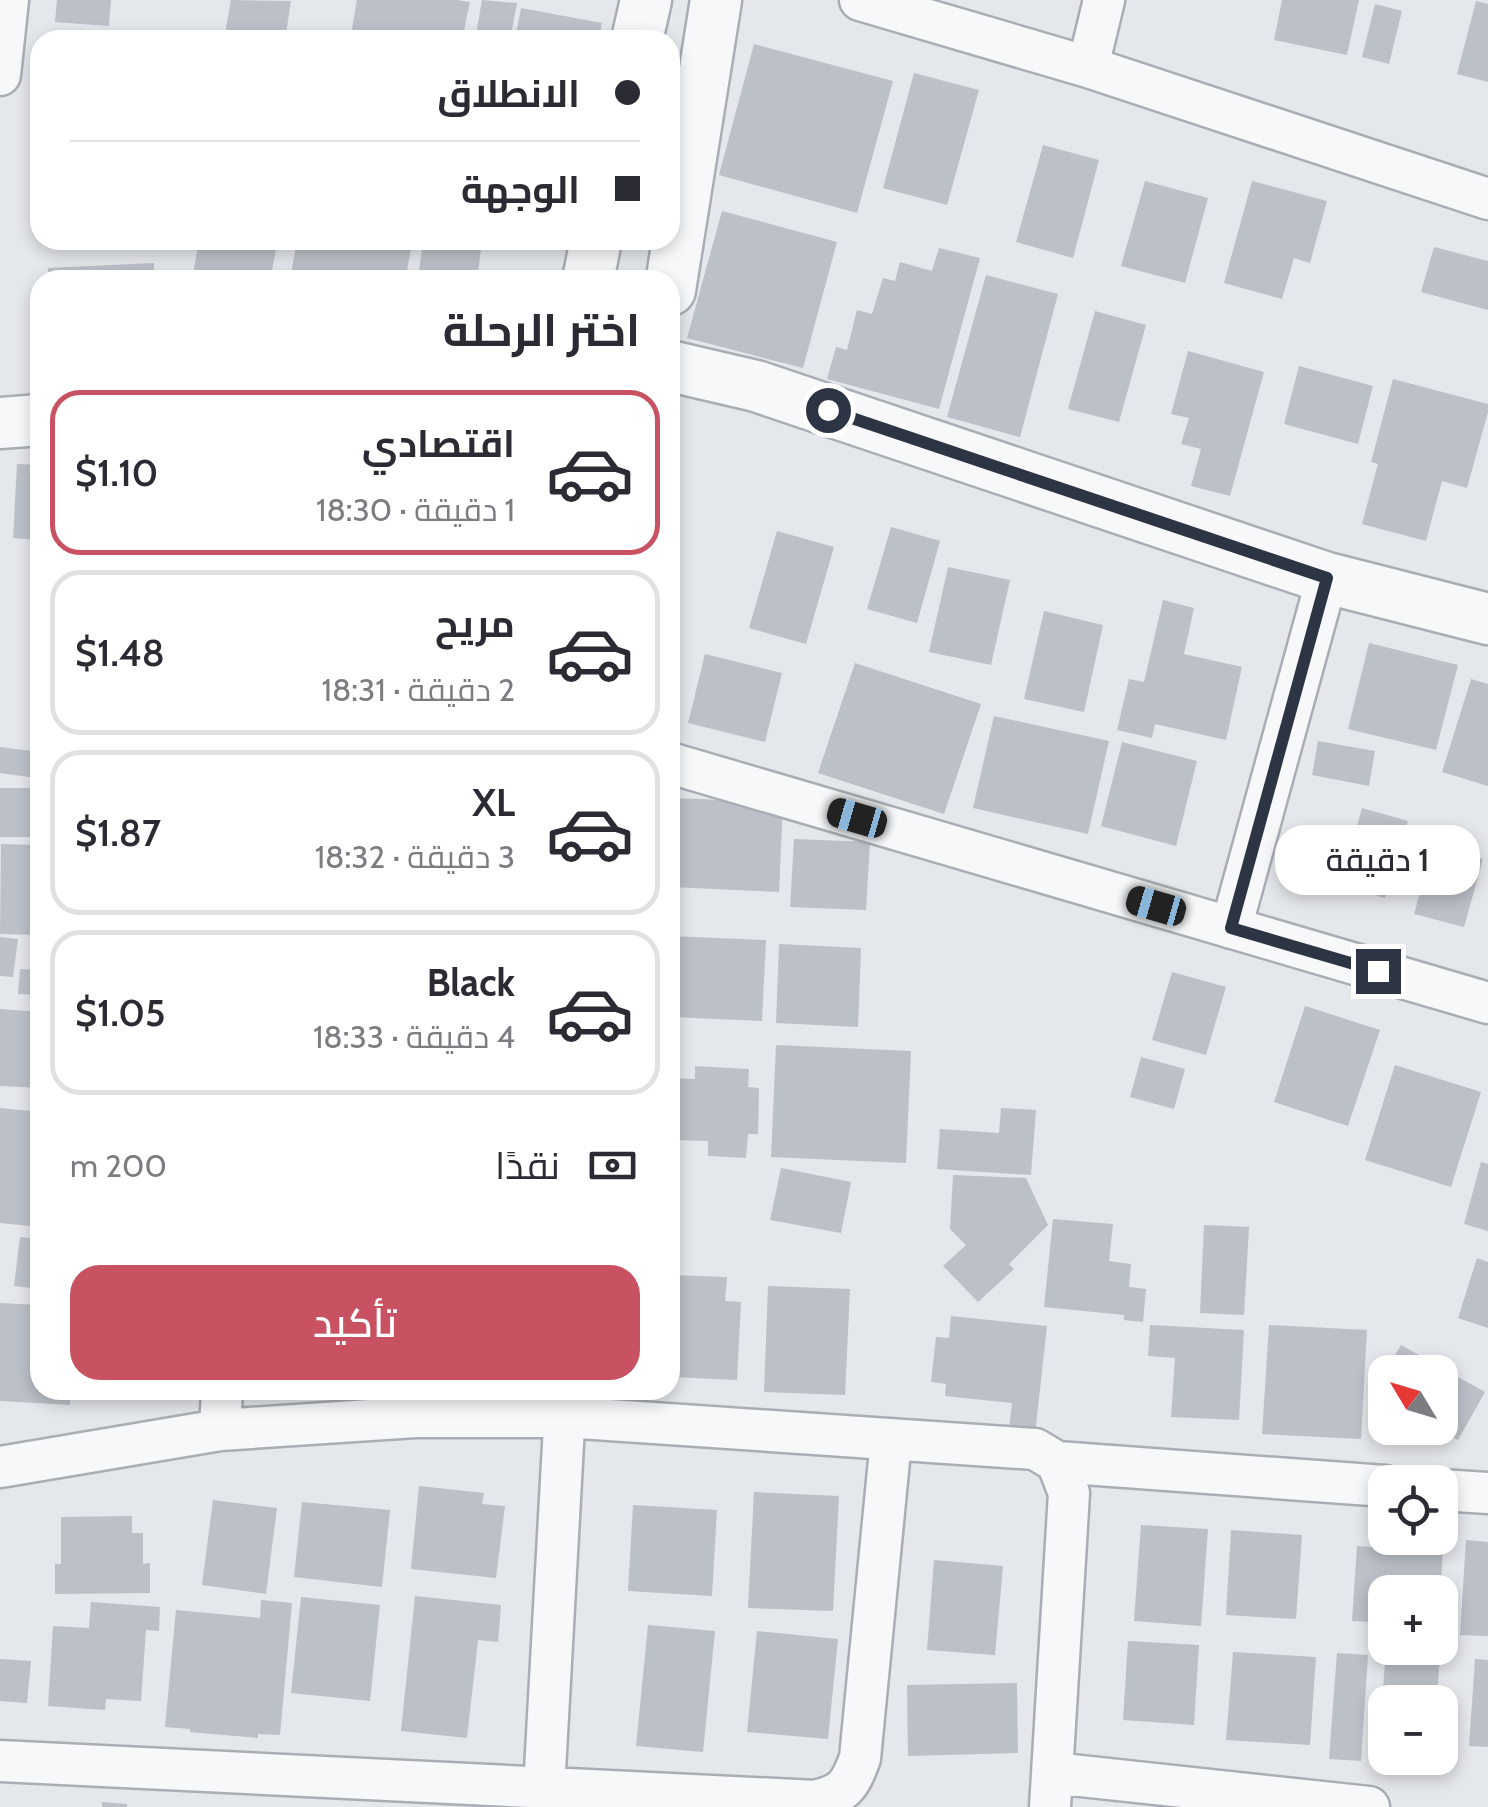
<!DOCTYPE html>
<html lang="ar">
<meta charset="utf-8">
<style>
body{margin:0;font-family:Cabin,Cairo,sans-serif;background:#f7f7f7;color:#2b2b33;direction:rtl;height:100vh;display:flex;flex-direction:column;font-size:38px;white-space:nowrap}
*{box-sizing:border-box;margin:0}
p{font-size:32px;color:#7c7c81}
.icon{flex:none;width:55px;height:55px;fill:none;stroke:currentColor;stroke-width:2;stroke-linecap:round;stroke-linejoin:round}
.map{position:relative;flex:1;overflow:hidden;direction:ltr}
.details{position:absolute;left:30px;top:270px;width:650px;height:1130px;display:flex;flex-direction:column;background:#fff;border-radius:30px;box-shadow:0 5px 15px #0003;direction:rtl}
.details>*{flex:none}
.hud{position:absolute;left:30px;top:30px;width:650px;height:220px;border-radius:30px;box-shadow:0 5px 15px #0003;direction:rtl;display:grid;align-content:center;height:220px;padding:0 40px;background:#fff}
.needle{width:65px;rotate:308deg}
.controls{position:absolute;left:1368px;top:1355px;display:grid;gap:20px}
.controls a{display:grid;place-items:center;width:90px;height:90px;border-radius:20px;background:#fff;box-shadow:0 5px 15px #0003;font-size:50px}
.end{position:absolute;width:45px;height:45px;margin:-22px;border:12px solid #2d3443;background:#fff;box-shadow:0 0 0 5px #fff}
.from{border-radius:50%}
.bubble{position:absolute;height:70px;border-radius:30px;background:#fff;box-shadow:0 5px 15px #0003;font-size:32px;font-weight:600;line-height:70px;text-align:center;direction:rtl}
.car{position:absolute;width:30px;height:60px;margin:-30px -15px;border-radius:12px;box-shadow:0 0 8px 2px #0007;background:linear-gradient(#222 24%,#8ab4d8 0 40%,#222 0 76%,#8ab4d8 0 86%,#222 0)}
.hud b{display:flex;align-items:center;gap:35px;height:95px;font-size:38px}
.hud b+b{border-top:2px solid #e1e1e2}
.hud i{width:25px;height:25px;background:#2b2b33}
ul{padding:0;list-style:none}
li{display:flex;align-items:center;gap:30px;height:165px;margin:0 20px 15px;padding:0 20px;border:5px solid #e1e1e2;border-radius:30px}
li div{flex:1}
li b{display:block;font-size:38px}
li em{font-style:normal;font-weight:600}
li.current{border-color:#c85262}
li>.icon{width:90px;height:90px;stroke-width:1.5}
h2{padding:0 40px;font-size:45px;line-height:120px}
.pay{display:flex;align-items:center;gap:25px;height:110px;padding:0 40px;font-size:38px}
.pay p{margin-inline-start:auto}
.cta{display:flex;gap:20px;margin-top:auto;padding:20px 40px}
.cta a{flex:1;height:115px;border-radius:30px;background:#c85262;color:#fff;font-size:40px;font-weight:600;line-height:115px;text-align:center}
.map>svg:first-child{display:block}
</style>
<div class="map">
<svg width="1488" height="1807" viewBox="0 0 1488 1807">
<rect width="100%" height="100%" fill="#e4e7eb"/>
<path fill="#bcc0c8" d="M57 0H111L109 26 55 22Z
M231 0 291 1 285 40H224Z
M357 0H457L470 2 462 40H362L352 29Z
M482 0 517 3 510 40H475Z
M1282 0H1359L1347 55 1274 40Z
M1476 1 1488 4V82L1457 74Z
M1375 4 1402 11 1389 64 1362 57Z
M521 8 602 23 599 40H515Z
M754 44 893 81 857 213 719 175Z
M914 73 979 90 947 205 883 188Z
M1043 145 1099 160 1073 258 1016 242Z
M1145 181 1208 198 1185 283 1121 266Z
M1252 181 1327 201 1310 263 1294 258 1282 299 1224 283Z
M722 211 837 242 803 368 687 338Z
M199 240H278L270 280H192Z
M297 240H413L405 280H290Z
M423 240H482L478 274 503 278V280H418Z
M1434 247 1488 261V310L1421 292Z
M939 248 980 258 939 409 827 379 836 347 847 350 857 310 872 314 883 278 895 281 900 262 932 271Z
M154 263V280H49L48 268Z
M986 275 1058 294 1020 437 947 417Z
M1095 311 1146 325 1119 422 1068 409Z
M32 333H40V366L33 367Z
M1188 351 1264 372 1230 496 1191 486 1201 449 1181 444 1189 418 1171 414Z
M1299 366 1373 386 1358 444 1284 424Z
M1393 379 1488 404V412L1467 488 1442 481 1426 541 1362 524 1378 464 1371 462Z
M17 464 40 465V540L13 538Z
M891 527 940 541 917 623 867 609Z
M777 531 834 547 806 644 749 628Z
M948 567 1010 580 991 665 929 652Z
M1163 600 1194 608 1184 654 1242 667 1226 740 1155 724 1152 738 1117 730 1129 679 1144 682Z
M1044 611 1103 625 1084 712 1024 699Z
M1369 643 1458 665 1436 750 1348 729Z
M705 654 782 673 765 742 688 723Z
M855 663 981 704 944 814 818 773Z
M1471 679 1488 684V786L1442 772Z
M994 716 1109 741 1088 834 973 808Z
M1318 741 1375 751 1369 786 1312 775Z
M1122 742 1197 761 1176 846 1101 826Z
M0 747 39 752 36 778 0 773Z
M0 788H40V837H0Z
M676 798 783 803 779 892 671 887Z
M1362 808 1408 821 1398 854 1353 841Z
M794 839 870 842 866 910 790 907Z
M1 844 40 845V935L0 934Z
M1433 845 1483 859 1464 927 1414 914Z
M1332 850 1394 869 1385 898 1323 879Z
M670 936 766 940 762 1021 670 1017Z
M0 937 18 939 13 977 0 976Z
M779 944 861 948 858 1027 776 1023Z
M20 969 40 970V995L18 994Z
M1172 972 1226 987 1206 1055 1152 1040Z
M1305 1006 1380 1030 1348 1126 1274 1102Z
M0 1009 40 1012V1088L0 1086Z
M776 1045 911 1051 906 1163 771 1157Z
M1141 1057 1185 1069 1174 1109 1130 1097Z
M1395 1065 1481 1092 1451 1187 1365 1160Z
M695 1066 749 1069 748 1087 759 1088 758 1134H748L746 1158 708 1156V1141L670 1140V1078L695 1079Z
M0 1108 40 1112V1227L0 1223Z
M1001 1108 1036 1110 1031 1175 937 1169 940 1129 999 1133Z
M1481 1162 1488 1164V1231L1464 1224Z
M781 1168 851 1182 841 1233 770 1220Z
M953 1175 1026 1178 1048 1225 1009 1264 1014 1269 978 1302 943 1266 966 1245 950 1229Z
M1053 1219 1113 1224 1109 1261 1131 1264 1129 1287 1146 1289 1143 1322 1124 1320V1315L1044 1307Z
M1204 1225 1249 1227 1244 1315 1200 1313Z
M20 1237 40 1239V1289L14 1286Z
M1477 1258 1488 1262V1328L1458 1318Z
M670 1275 727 1277 725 1301 741 1302 737 1380 670 1377Z
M768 1286 850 1289 845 1395 764 1392Z
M0 1303 40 1305V1390H71L70 1405 0 1401Z
M951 1316 1047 1326 1035 1434 1009 1431 1012 1403 945 1396 946 1384 931 1382 936 1337 949 1338Z
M1150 1325 1244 1330 1239 1420 1171 1417 1175 1358 1148 1356Z
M1269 1325 1367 1330 1361 1439 1262 1434Z
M1401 1345 1485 1392 1458 1440 1440 1430V1372H1385Z
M1385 1373V1399L1374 1393Z
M419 1486 484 1493 482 1504 505 1506 496 1578 411 1569Z
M754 1492 839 1496 833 1611 748 1608Z
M213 1500 277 1508 266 1594 202 1585Z
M302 1502 390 1510 382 1587 294 1577Z
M633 1505 717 1510 712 1596 628 1591Z
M132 1516V1533H143V1564L150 1563V1593L55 1594V1564H61V1517Z
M1141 1525 1208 1529 1201 1626 1134 1621Z
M1231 1530 1302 1535 1296 1619 1226 1615Z
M1466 1540 1488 1542V1636L1460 1635Z
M1357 1546 1443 1552 1440 1592H1385V1623L1352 1621Z
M934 1560 1003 1566 995 1655 927 1650Z
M415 1596 501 1605 498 1642 478 1640 467 1738 401 1731Z
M301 1597 380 1605 370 1701 291 1693Z
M261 1600 292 1603 280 1735 258 1734V1738L190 1732V1729L165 1727 176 1610 260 1618Z
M91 1602 160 1607 159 1631 146 1630 141 1701 106 1699 105 1710 48 1706 53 1626 89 1628Z
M648 1625 715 1631 703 1752 636 1746Z
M757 1631 838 1639 828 1739 747 1732Z
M1128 1641 1199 1645 1194 1725 1123 1720Z
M1386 1649 1440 1653 1437 1702H1382Z
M1233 1652 1316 1657 1310 1745 1226 1740Z
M1337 1653 1368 1655 1361 1761 1329 1759Z
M0 1659 31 1661 27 1703 0 1701Z
M1475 1659 1488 1660V1747L1469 1746Z
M1017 1683 1018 1753 908 1756 907 1685Z
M1382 1707H1385V1753H1379Z
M102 1802 127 1804V1807H102Z"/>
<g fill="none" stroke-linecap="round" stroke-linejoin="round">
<g stroke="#a9aeb5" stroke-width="45">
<path id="minor" d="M860 0 1088 67 1488 199
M1088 67 1104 0
M0 75 8 0
M670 763 1488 1003
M1231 928 1327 578
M220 1430 222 1390
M0 1467 220 1430 415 1417H565L1035 1449 1057 1462 1385 1486
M1440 1490 1488 1493
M0 1761 815 1801C844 1794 850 1786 860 1758L891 1440
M1053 1773 1369 1807
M543 1807 566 1390
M1050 1807 1069 1493 1057 1462"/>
</g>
<g stroke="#a9aeb5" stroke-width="55">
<path id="tertiary" d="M637 40 646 0
M588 280 596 240
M670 290 716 0
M670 366 756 386 1327 578 1488 619
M0 423 40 420"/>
</g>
<use href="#minor" stroke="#f7f8fa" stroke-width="40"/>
<use href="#tertiary" stroke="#f7f8fa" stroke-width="50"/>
</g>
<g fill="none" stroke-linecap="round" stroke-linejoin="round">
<path stroke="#2d3443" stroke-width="12" d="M828 410 1327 578 1231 928 1378 971"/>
</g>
</svg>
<div class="controls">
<a><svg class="needle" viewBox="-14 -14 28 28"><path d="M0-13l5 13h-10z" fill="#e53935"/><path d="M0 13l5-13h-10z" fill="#7c7c81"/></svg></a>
<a><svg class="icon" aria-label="locate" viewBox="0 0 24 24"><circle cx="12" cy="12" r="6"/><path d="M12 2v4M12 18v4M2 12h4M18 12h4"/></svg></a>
<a>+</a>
<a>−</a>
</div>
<i class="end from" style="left:828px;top:410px"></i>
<i class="end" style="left:1378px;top:971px"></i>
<div class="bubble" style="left:1275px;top:825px;width:205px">1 دقيقة</div>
<i class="car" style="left:857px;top:818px;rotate:286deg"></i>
<i class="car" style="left:1156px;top:906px;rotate:286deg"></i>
<div class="hud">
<b><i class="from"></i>الانطلاق</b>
<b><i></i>الوجهة</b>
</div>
<section class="details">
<h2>اختر الرحلة</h2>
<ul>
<li class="current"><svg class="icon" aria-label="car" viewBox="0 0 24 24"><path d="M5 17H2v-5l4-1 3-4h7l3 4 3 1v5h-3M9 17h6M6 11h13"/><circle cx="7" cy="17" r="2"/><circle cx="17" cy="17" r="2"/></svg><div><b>اقتصادي</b><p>1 دقيقة · 18:30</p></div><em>$1.10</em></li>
<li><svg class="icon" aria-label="car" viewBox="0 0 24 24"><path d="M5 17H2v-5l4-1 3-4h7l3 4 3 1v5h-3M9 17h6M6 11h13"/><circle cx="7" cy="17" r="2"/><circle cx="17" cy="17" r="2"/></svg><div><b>مريح</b><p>2 دقيقة · 18:31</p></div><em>$1.48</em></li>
<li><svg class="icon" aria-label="car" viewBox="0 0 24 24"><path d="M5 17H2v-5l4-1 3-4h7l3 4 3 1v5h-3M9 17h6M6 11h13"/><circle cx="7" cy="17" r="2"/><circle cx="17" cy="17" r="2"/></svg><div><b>XL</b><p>3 دقيقة · 18:32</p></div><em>$1.87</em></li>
<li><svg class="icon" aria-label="car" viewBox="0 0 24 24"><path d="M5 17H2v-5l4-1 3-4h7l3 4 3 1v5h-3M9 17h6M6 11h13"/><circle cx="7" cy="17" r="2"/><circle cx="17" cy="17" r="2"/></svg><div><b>Black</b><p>4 دقيقة · 18:33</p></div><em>$1.05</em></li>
</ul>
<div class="pay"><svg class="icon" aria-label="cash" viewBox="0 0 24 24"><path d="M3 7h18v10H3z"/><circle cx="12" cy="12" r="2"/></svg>نقدًا<p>200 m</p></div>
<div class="cta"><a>تأكيد</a></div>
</section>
</div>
